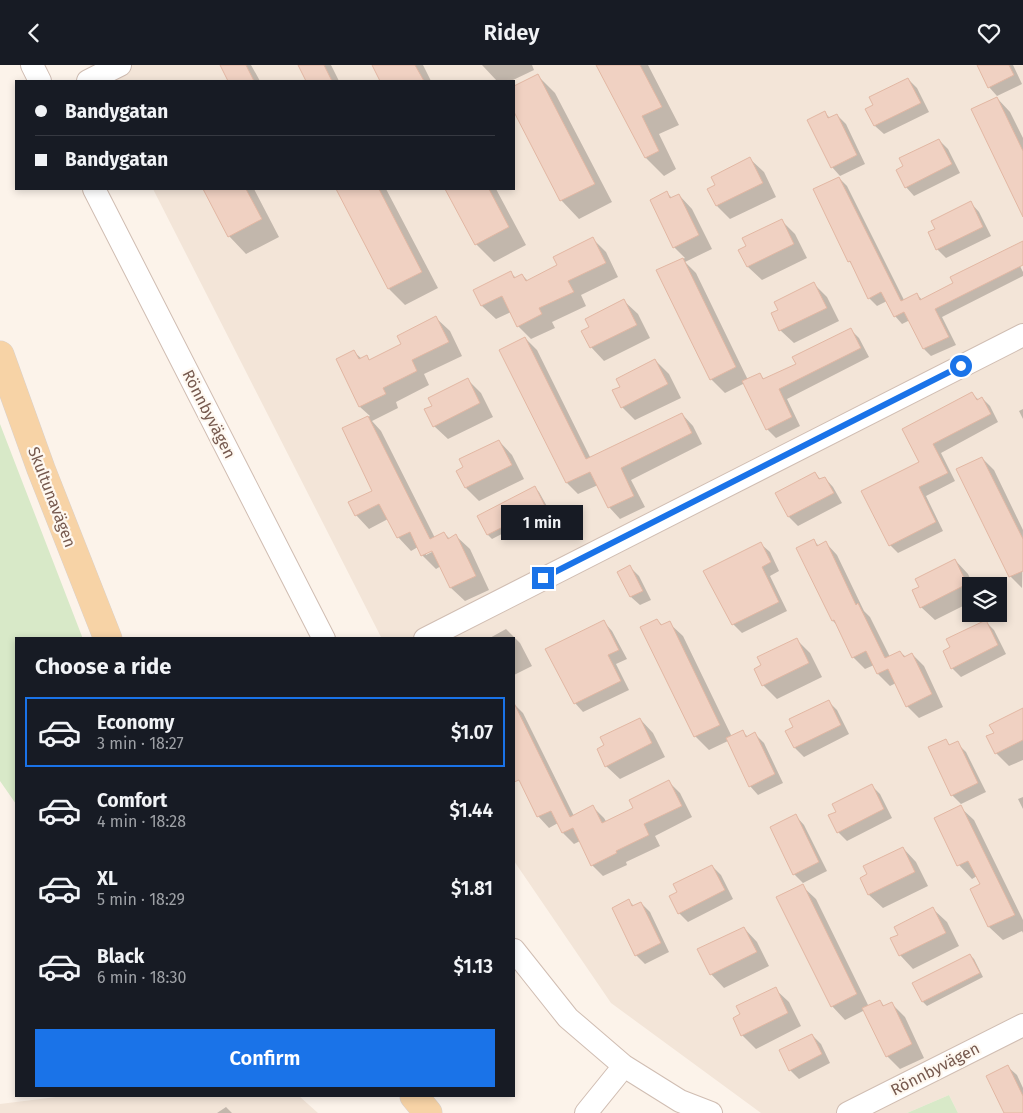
<!DOCTYPE html>
<meta charset="utf-8">
<style>
body{margin:0;font-family:"Fira Sans",sans-serif;background:#242831;color:#f1f3f6;height:100vh;display:flex;flex-direction:column;font-size:19px;white-space:nowrap}
*{box-sizing:border-box;margin:0}
p{font-size:16px;color:#9ea1a6}
.icon{flex:none;width:28px;height:28px;fill:none;stroke:currentColor;stroke-width:2;stroke-linecap:round;stroke-linejoin:round}
.map{position:relative;flex:1;overflow:hidden}
.panel{position:absolute;left:15px;top:572px;width:500px;height:460px;display:flex;flex-direction:column;background:#171b24;border-radius:0px;box-shadow:0 2px 8px #0003}
.panel>*{flex:none}
.banner{position:absolute;left:15px;top:15px;width:500px;height:110px;border-radius:0px;box-shadow:0 2px 8px #0003;display:grid;align-content:center;height:110px;padding:0 20px;background:#171b24}
.tools{position:absolute;left:962px;top:512px;display:grid;gap:10px}
.tools a{display:grid;place-items:center;width:45px;height:45px;border-radius:0px;background:#171b24;box-shadow:0 2px 8px #0003;font-size:25px}
.end{position:absolute;width:22px;height:22px;margin:-11px;border:6px solid #1a73e8;background:#fff;box-shadow:0 0 0 2px #fff}
.from{border-radius:50%}
.bubble{position:absolute;height:35px;border-radius:0px;background:#171b24;box-shadow:0 2px 8px #0003;font-size:16px;font-weight:600;line-height:35px;text-align:center}
.banner b{display:flex;align-items:center;gap:18px;height:48px;font-size:19px}
.banner b+b{border-top:1px solid #363941}
.banner i{width:12px;height:12px;background:#f1f3f6}
ul{padding:0;list-style:none}
li{display:flex;align-items:center;gap:15px;height:70px;margin:0 10px 8px;padding:0 10px;border:2px solid transparent;border-radius:0px}
li div{flex:1}
li b{display:block;font-size:19px}
li em{font-style:normal;font-weight:600}
li.current{border-color:#1a73e8}
li>.icon{width:45px;height:45px;stroke-width:1.5}
h2{padding:0 20px;font-size:22px;line-height:60px}
.button{display:flex;gap:10px;margin-top:auto;padding:10px 20px}
.button a{flex:1;height:58px;border-radius:0px;background:#1a73e8;color:#fff;font-size:20px;font-weight:600;line-height:58px;text-align:center}
header{display:flex;justify-content:space-between;align-items:center;height:65px;padding:0 20px;background:#171b24;font-size:22px;font-weight:600}
.map>svg:first-child{display:block}
</style>
<header><svg class="icon" aria-label="back" viewBox="0 0 24 24"><path d="M15 5l-7 7 7 7"/></svg>Ridey<svg class="icon" aria-label="heart" viewBox="0 0 24 24"><path d="M12 20l-8-8c-3-5 5-10 8-4 3-6 11-1 8 4z"/></svg></header>
<div class="map">
<svg width="1023" height="1048" viewBox="0 0 1023 1048">
<rect width="100%" height="100%" fill="#fcf3ea"/>
<path fill="#f3e5d8" fill-rule="evenodd" d="M90 0H1023V1048H958L949 1030 907 1048H761L611 938 514 796V574H382L153 124H514V16H99ZM971 521H999V549H971Z
M64 1031H299L318 1048H0V1039Z"/>
<path fill="#d8e9c8" d="M0 359 83 574H16V739L0 716Z
M949 1030 958 1048H907Z"/>
<path fill="#0003" fill-rule="evenodd" d="M222 0H251L260 16H230Z
M299 0H331L339 16H307Z
M373 0H423L431 16H382Z
M482 0H532L534 5 511 16H497Z
M598 0H648L679 60 659 69 676 104 664 111 646 93Z
M978 0H1013L1022 19 997 31 989 22Z
M537 10 555 28 612 137 579 154 562 136 514 44V23Z
M908 14 917 23 929 47 884 69 875 61 867 44 874 41Z
M997 33 1010 47 1023 73V149Z
M825 48 830 53 837 50 846 59 865 99 840 111 832 102Z
M939 75 948 84 960 108 914 131 906 122Z
M750 94 764 107 776 132 730 154 717 141 709 124 716 120Z
M839 113 847 121 904 235 917 229 922 235 1016 193 1023 207V211L942 252 956 280 931 291 924 284 910 255 902 259 895 251 887 236 877 241 869 233 853 201 849 196Z
M204 124H254L279 172 246 189 229 171Z
M337 124H386L438 223 405 240 389 224Z
M447 124H496L526 180 494 197 476 179Z
M667 128 672 133 679 130 692 144 712 184 685 197 696 208 748 315 760 310 765 315 798 300 850 264 859 273 869 292 787 334 800 361 776 373 767 364 745 318 725 328 711 314 658 206 685 193 674 182Z
M971 138 979 147 991 171 946 193 937 184V164Z
M781 155 795 169 807 193 762 215 748 202 740 186Z
M593 174 606 187 618 212 581 230 586 241 552 257 555 263 531 274 518 261 511 247 496 254 482 241 475 226 511 208 516 213 522 210 528 216 559 201Z
M814 219 827 232 839 256 794 278 780 265V245Z
M624 236 638 249 650 273 604 296 591 282 590 262Z
M436 253 450 266 462 291 424 309 429 320 396 337 398 343 372 356 381 366 435 473 444 468 450 474 456 471 470 484 489 525 465 536 451 523 441 501 436 504 422 490 418 482 411 486 398 472 388 454 369 464 356 450 373 426 343 364 370 351 360 342 337 295 354 287 362 294 366 292 370 296 402 280ZM438 484 426 490V487Z
M525 273 537 285 591 394 682 349 693 361 702 379 631 415 645 442 620 454 609 442 598 420 578 429 567 418Z
M655 295 669 309 681 333 635 355 622 342 621 322Z
M467 314 481 328 493 352 448 374 434 361 433 341Z
M972 329 979 335 982 333 990 341 998 357 941 388 955 416 926 431 943 466 898 488 890 480 921 397 904 365Z
M1023 344V354L1019 346Z
M499 376 512 390 524 414 479 436 466 423Z
M982 393 994 405 1023 465 1022 523 1010 511Z
M815 408 821 415 825 413 833 422 842 438 798 461 789 452 777 428Z
M535 423 539 427 549 445 492 474 488 470 479 451Z
M814 476 819 481 826 478 837 490 864 546 870 552 890 592 900 587 906 592 912 589 924 601 943 642 919 653 907 641 896 618 890 621 878 609 874 600 865 604 853 592 838 561 833 556Z
M761 479 770 487 779 506 770 511 787 546 742 568 733 559Z
M955 495 968 509 974 521H971V537L935 555 921 542V522Z
M630 502 639 511 651 535 640 540 631 532 619 508Z
M657 555 663 561 669 558 683 571 732 672 743 667 748 672 755 669 764 678 783 718 758 730 750 721 728 676 709 685 695 671Z
M985 556 994 565 1006 589 961 612 952 603Z
M604 557 612 566 627 594 616 599 629 625 583 647 575 638Z
M506 564 520 578 532 601 514 610V574H488Z
M796 574 810 588 822 612 777 634 763 620 756 604 763 601Z
M828 636 837 645 849 669 804 692 795 683 787 666Z
M514 639 523 648 574 751 593 742 604 753 607 758 635 743 669 717 680 728 692 752 655 771 660 781 626 797 627 800 603 811 592 800 580 776 574 779 563 768 558 758 549 763 538 751 514 702Z
M1023 644V695L1009 701 996 688 995 668Z
M640 654 653 668 665 692 620 714 606 701Z
M945 676 951 681 957 678 966 687 986 727 961 739 952 730Z
M871 720 880 729 892 753 847 776 838 767 837 747Z
M1023 732V744L1018 734Z
M960 742 974 755 1023 855V868L1022 866 1003 875 989 862 972 825 981 820 977 811 972 814 959 800Z
M796 751 804 760 827 806 803 818 794 809Z
M903 783 916 797 928 821 883 843 869 830 861 813 869 810Z
M712 801 721 810 733 834 688 857 679 848 678 828Z
M802 821 816 834 869 942 880 936 885 942 892 939 905 952 924 993 900 1004 887 991 865 945 845 955 832 941Z
M629 836 634 841 641 838 650 847 669 887 645 899 636 890Z
M933 844 947 857 959 881 913 904 900 890 899 870Z
M744 863 757 877 769 901 724 923 711 909Z
M970 890 974 894 983 912 927 941 923 937 914 919Z
M775 924 789 937 801 961 756 984 742 970Z
M812 970 821 979 830 998 799 1014 790 1005Z
M1008 1002 1017 1010 1023 1023V1048H1006Z
M226 1042 232 1048H217Z"/>
<path fill="#f0d1c2" stroke="#e2b7a3" d="M220 0H246L254 16H228Z
M298 0H324L332 16H306Z
M372 0H415L424 16H380Z
M596 0H640L662 42 642 51 659 86 645 93Z
M977 0H1009L1014 10 988 23Z
M538 9 595 119 560 136 514 47V21Z
M908 13 921 38 874 61 865 44 873 40 869 32Z
M997 32 1023 86V152L971 44Z
M825 46 828 53 837 49 857 90 831 103 807 55Z
M939 74 952 99 905 123 896 105 903 101 899 93Z
M750 92 763 118 716 141 707 124 715 120 711 112Z
M839 112 901 236 917 228 920 235 953 218 950 212 1023 176V200L935 244 949 272 923 284 904 247 894 252 881 227 868 234 850 196 848 197 813 124Z
M203 124H246L262 154 228 172Z
M336 124H379L422 207 388 224Z
M445 124H489L509 162 475 180Z
M667 126 670 133 679 129 699 170 673 183 650 135Z
M971 136 983 162 936 185 928 167 935 164 931 156Z
M782 154 794 179 747 202 738 185 746 181 742 173Z
M593 172 606 198 568 216 574 227 539 243 542 249 517 262 502 231 481 241 473 225 511 206 514 213 522 209 526 216 557 200 553 192Z
M683 193 736 302 710 315 656 205Z
M814 217 827 243 779 266 771 248 778 245 774 237Z
M624 234 637 260 590 283 581 266 589 262 585 254Z
M436 251 449 277 412 295 417 306 383 323 386 329 359 342 336 294 354 285 359 294 367 290 369 295 401 279 397 271Z
M851 263 861 283 779 324 792 352 766 365 742 316 760 308 763 314 796 299 792 292Z
M525 272 586 394 682 348 692 368 621 403 634 431 608 443 590 407 566 418 499 285Z
M655 294 668 319 621 343 612 325 620 322 616 314Z
M468 313 480 338 433 362 424 344 432 341 428 333Z
M972 327 977 335 982 332 991 349 933 379 948 408 919 422 936 457 889 481 861 426 919 397 902 364Z
M368 351 430 474 444 467 448 474 456 469 476 511 450 523 432 486 421 491 410 467 397 473 379 439 355 451 348 437 372 426 342 363Z
M499 375 512 400 465 423 456 406 463 402 459 394Z
M982 392 1023 474V506L1009 512 956 404Z
M815 407 819 414 825 412 834 428 788 452 775 428Z
M535 421 545 441 487 470 477 451Z
M814 474 817 481 826 476 856 540 858 538 885 593 900 586 904 592 912 588 932 629 906 642 888 604 877 609 866 586 852 593 834 555 832 556 796 483Z
M761 477 771 497 762 502 779 537 732 560 703 506Z
M955 494 967 519 920 543 912 525 919 522 915 514Z
M630 500 643 526 630 532 617 507Z
M657 554 661 560 670 556 720 660 694 672 640 562Z
M604 555 619 585 608 590 621 616 574 639 545 584Z
M986 555 998 580 951 604 943 586 950 582 946 574Z
M797 573 809 598 762 621 754 604 761 600 757 592Z
M829 635 841 660 794 683 785 666 793 662 789 654Z
M514 638 570 752 593 740 602 758 633 743 629 735 669 715 682 741 644 759 649 770 616 786 617 788 591 801 573 763 562 768 551 746 537 752 519 715 514 717Z
M1023 643V675L995 689 986 671 994 668 989 660Z
M640 653 652 678 605 702 597 684 604 680 600 672Z
M743 665 746 672 755 667 775 709 749 722 726 673Z
M946 674 949 680 958 676 978 718 951 731 928 682Z
M872 719 884 744 837 768 828 750 836 747 832 739Z
M961 740 1015 850 988 862 970 824 980 819 968 796 957 801 934 753Z
M796 749 819 797 793 810 770 762Z
M903 782 915 807 868 830 860 813 867 809 863 801Z
M712 800 725 825 678 849 669 831 677 827 673 819Z
M803 819 857 929 831 942 776 832Z
M629 834 632 841 641 837 661 878 635 891 612 843Z
M933 842 946 868 899 891 890 873 898 870 894 862Z
M744 862 757 887 710 910 697 884Z
M970 889 980 908 922 937 912 918Z
M776 922 788 948 741 971 733 953 740 949 736 941Z
M880 935 883 941 892 937 912 979 886 992 862 943Z
M812 969 822 989 789 1006 779 985Z
M1008 1000 1023 1031V1048H1004L986 1011Z"/>
<g fill="none" stroke-linecap="round" stroke-linejoin="round">
<g stroke="#d0bdb2" stroke-width="24">
<path id="minor" d="M32 0 40 16
M88 16 120 0
M94 124 324 574
M425 574 1023 270
M514 885 568 953 624 1001 680 1036 711 1048
M586 1048 624 1001
M848 1048 1023 960"/>
</g>
<g stroke="#d9d1cd" stroke-width="29">
<path id="major" d="M0 290 41 404 108 574
M414 1031 428 1048"/>
</g>
<use href="#minor" stroke="#fff" stroke-width="22"/>
<use href="#major" stroke="#f7d3a6" stroke-width="28"/>
</g>
<g fill="none" stroke-linecap="round" stroke-linejoin="round">
<path stroke="#1a73e8" stroke-width="6" d="M543 513 961 301"/>
</g>
<g text-anchor="middle" dominant-baseline="central" stroke-width="4.5" stroke-linejoin="round" paint-order="stroke">
<g font-size="16" fill="#76594e" stroke="#fef8f0">
<text transform="translate(209 349) rotate(63)">Rönnbyvägen</text>
<text transform="translate(52 432) rotate(69)">Skultunavägen</text>
<text transform="translate(935 1004) rotate(-27)">Rönnbyvägen</text>
</g>
</g>
</svg>
<div class="tools">
<a><svg class="icon" aria-label="layers" viewBox="0 0 24 24"><path d="M12 4l9 5-9 5-9-5zM3 14l9 5 9-5"/></svg></a>
</div>
<i class="end from" style="left:961px;top:301px"></i>
<i class="end" style="left:543px;top:513px"></i>
<div class="bubble" style="left:501px;top:440px;width:82px">1 min</div>
<div class="banner">
<b><i class="from"></i>Bandygatan</b>
<b><i></i>Bandygatan</b>
</div>
<section class="panel">
<h2>Choose a ride</h2>
<ul>
<li class="current"><svg class="icon" aria-label="car" viewBox="0 0 24 24"><path d="M5 17H2v-5l4-1 3-4h7l3 4 3 1v5h-3M9 17h6M6 11h13"/><circle cx="7" cy="17" r="2"/><circle cx="17" cy="17" r="2"/></svg><div><b>Economy</b><p>3 min · 18:27</p></div><em>$1.07</em></li>
<li><svg class="icon" aria-label="car" viewBox="0 0 24 24"><path d="M5 17H2v-5l4-1 3-4h7l3 4 3 1v5h-3M9 17h6M6 11h13"/><circle cx="7" cy="17" r="2"/><circle cx="17" cy="17" r="2"/></svg><div><b>Comfort</b><p>4 min · 18:28</p></div><em>$1.44</em></li>
<li><svg class="icon" aria-label="car" viewBox="0 0 24 24"><path d="M5 17H2v-5l4-1 3-4h7l3 4 3 1v5h-3M9 17h6M6 11h13"/><circle cx="7" cy="17" r="2"/><circle cx="17" cy="17" r="2"/></svg><div><b>XL</b><p>5 min · 18:29</p></div><em>$1.81</em></li>
<li><svg class="icon" aria-label="car" viewBox="0 0 24 24"><path d="M5 17H2v-5l4-1 3-4h7l3 4 3 1v5h-3M9 17h6M6 11h13"/><circle cx="7" cy="17" r="2"/><circle cx="17" cy="17" r="2"/></svg><div><b>Black</b><p>6 min · 18:30</p></div><em>$1.13</em></li>
</ul>
<div class="button"><a>Confirm</a></div>
</section>
</div>
